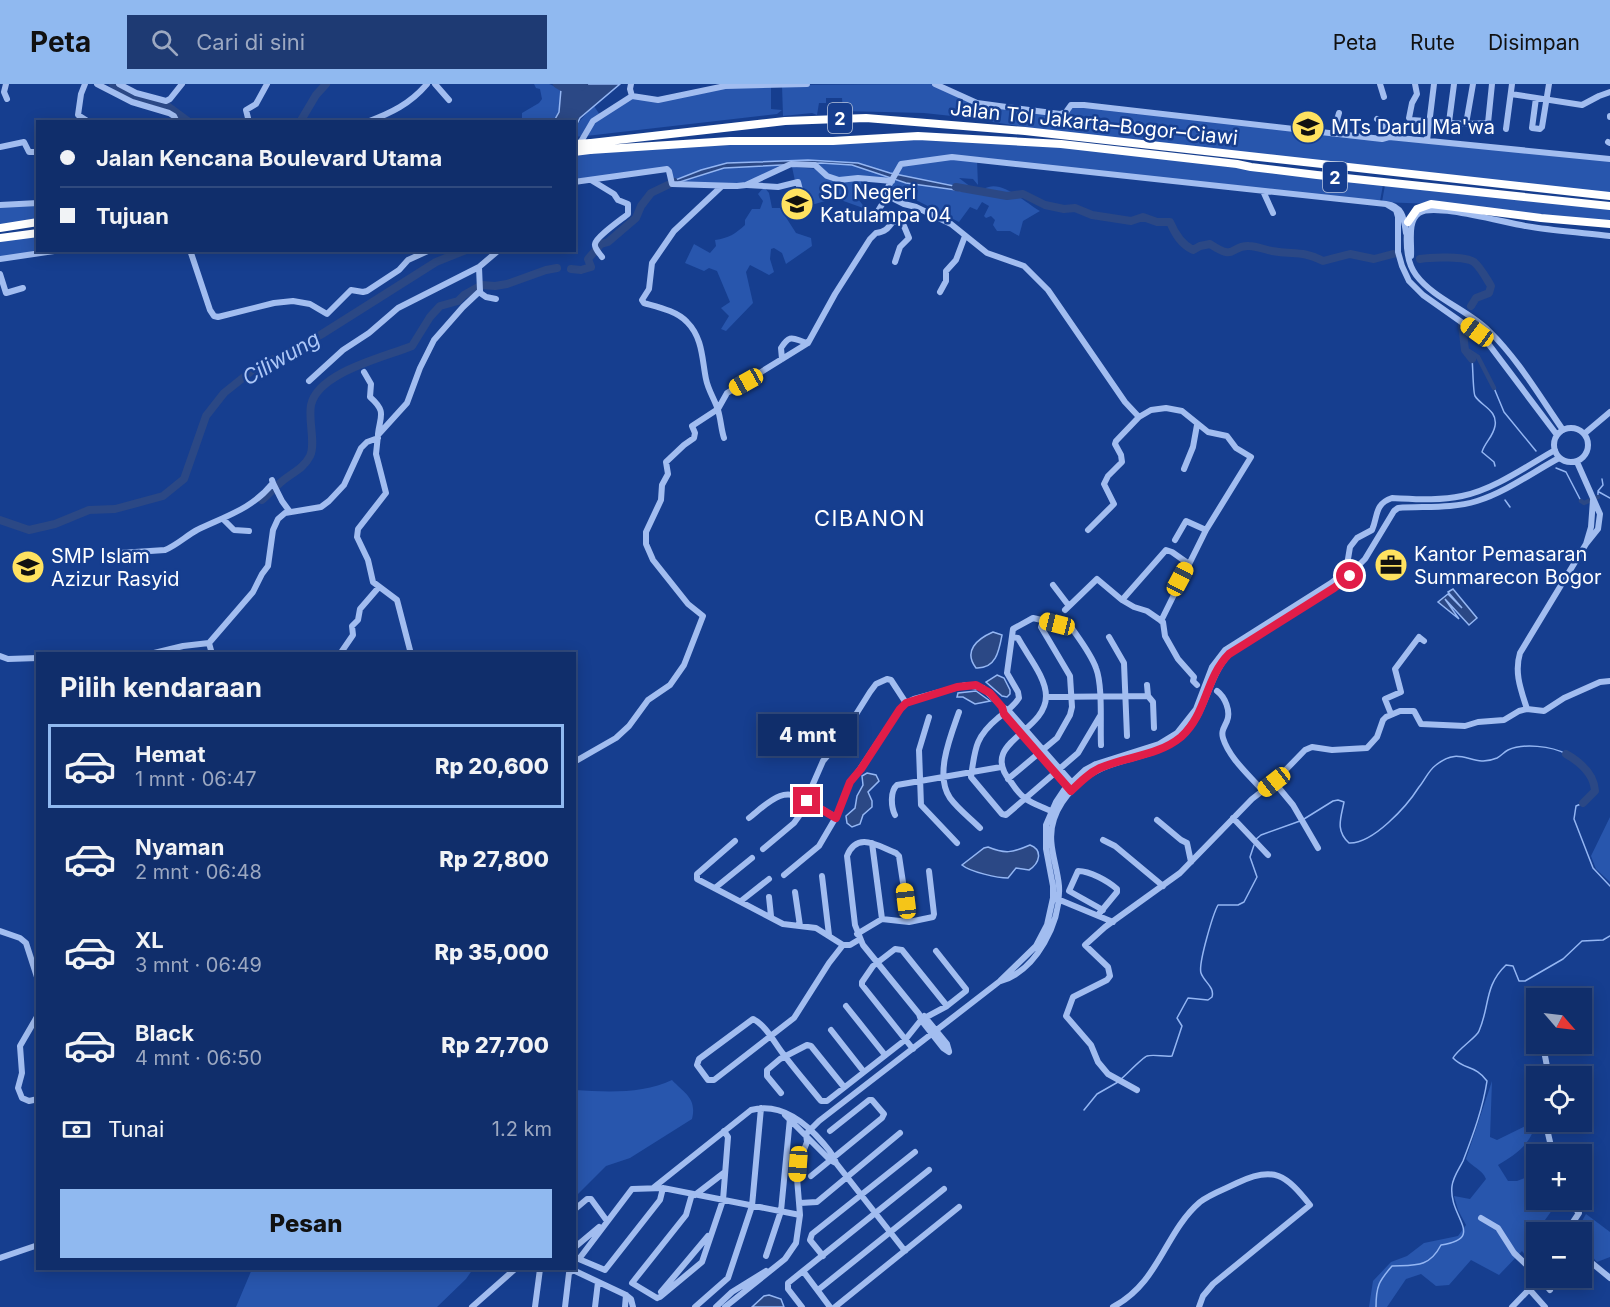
<!DOCTYPE html>
<html lang="id">
<meta charset="utf-8">
<style>
body{margin:0;font-family:Inter,sans-serif;background:#1e3a73;color:#f1f3f6;height:100vh;display:flex;flex-direction:column;font-size:22px;white-space:nowrap}
*{box-sizing:border-box;margin:0}
p{font-size:20px;color:#9ca8c1}
.icon{flex:none;width:33px;height:33px;fill:none;stroke:currentColor;stroke-width:2;stroke-linecap:round;stroke-linejoin:round}
.map{position:relative;flex:1;overflow:hidden}
.sheet{position:absolute;left:36px;top:568px;width:540px;height:618px;display:flex;flex-direction:column;background:#102e6b;border-radius:0px;box-shadow:0 3px 15px #0003,0 0 0 2px #304a7e}
.sheet>*{flex:none}
.top-card{position:absolute;left:36px;top:36px;width:540px;height:132px;border-radius:0px;box-shadow:0 3px 15px #0003,0 0 0 2px #304a7e;display:grid;align-content:center;height:132px;padding:0 24px;background:#102e6b}
.needle{width:39px;rotate:118deg}
.controls{position:absolute;left:1526px;top:904px;display:grid;gap:12px}
.controls a{display:grid;place-items:center;width:66px;height:66px;border-radius:0px;background:#102e6b;box-shadow:0 3px 15px #0003,0 0 0 2px #304a7e;font-size:30px}
.end{position:absolute;width:27px;height:27px;margin:-14px;border:8px solid #e11d48;background:#fff;box-shadow:0 0 0 3px #fff}
.from{border-radius:50%}
.bubble{position:absolute;height:42px;border-radius:0px;background:#102e6b;box-shadow:0 3px 15px #0003,0 0 0 2px #304a7e;font-size:20px;font-weight:800;line-height:42px;text-align:center}
.car{position:absolute;width:18px;height:36px;margin:-18px -9px;border-radius:8px;box-shadow:0 0 4px 2px #0007;background:linear-gradient(#f5c518 24%,#345 0 40%,#f5c518 0 76%,#345 0 86%,#f5c518 0)}
.top-card b{display:flex;align-items:center;gap:21px;height:57px;font-size:22px}
.top-card b+b{border-top:2px solid #304a7e}
.top-card i{width:15px;height:15px;background:#f1f3f6}
ul{padding:0;list-style:none}
li{display:flex;align-items:center;gap:18px;height:84px;margin:0 12px 9px;padding:0 12px;border:3px solid transparent;border-radius:0px}
li div{flex:1}
li b{display:block;font-size:22px}
li em{font-style:normal;font-weight:800}
li.on{border-color:#90b9f0}
li>.icon{width:54px;height:54px;stroke-width:1.5}
h2{padding:0 24px;font-size:27px;line-height:72px}
.pay{display:flex;align-items:center;gap:15px;height:66px;padding:0 24px;font-size:22px}
.pay p{margin-inline-start:auto}
.action{display:flex;gap:12px;margin-top:auto;padding:12px 24px}
.action a{flex:1;height:69px;border-radius:0px;background:#90b9f0;color:#111;font-size:24px;font-weight:800;line-height:69px;text-align:center}
header{display:flex;align-items:center;gap:36px;box-sizing:border-box;height:84px;padding:0 30px;background:#90b9f0;color:#111}
header strong{font-size:28px}
nav{display:flex;gap:33px;margin-inline-start:auto;font-size:21px}
.search{width:420px;height:54px;background:#1e3a73;display:flex;align-items:center;gap:15px;box-sizing:border-box;padding:0 21px;border-radius:0px;color:#9ca8c1;font-size:22px}
.map>svg:first-child{display:block}
</style>
<header>
<strong>Peta</strong>
<div class="search"><svg class="icon" aria-label="search" viewBox="0 0 24 24"><circle cx="10" cy="10" r="6"/><path d="M15 15l6 6"/></svg>Cari di sini</div>
<nav><a>Peta</a><a>Rute</a><a>Disimpan</a></nav>
</header>
<div class="map">
<svg width="1610" height="1223" viewBox="0 0 1610 1223">
<rect width="100%" height="100%" fill="#163e8f"/>
<path fill="#2856ad" d="M534 0H549L561 5 559 28 554 37H522V29L539 19 542 15 540 5 536 4Z
M771 0V25L782 26 777 30 586 52 596 36 630 11 656 16 716 3Z
M935 0 966 15 1060 30 1071 21 1382 55 1610 75V112L1038 45 961 33 924 29 843 27 842 14H826V19H819L817 31 812 29 783 32 782 1Z
M594 22 600 31 583 52 575 53C574 40 585 31 594 22Z
M883 54 1025 58 1383 101 1380 117 977 76 978 101 973 95 959 94 971 103 984 105C1001 94 1025 119 1040 127L1023 137 1019 152 1010 147H997L993 141 995 136 991 132 986 134 984 132 989 122 982 118 977 126 970 123 959 138 916 116 918 106 898 102 891 113 886 110 892 99 833 94 816 81C839 74 872 87 894 95L895 91 858 79 800 76 727 79 701 86 671 97 669 87 575 98 574 68Z
M783 80 750 99 672 100 724 84Z
M792 83 818 85C829 102 842 98 861 97L862 106 872 107 871 109 860 110 858 115 866 125 835 114 815 120H800Z
M1385 101 1610 122V140L1431 120 1382 118Z
M764 103 769 109 772 124H780L796 149 811 154 812 162 786 180 782 169 774 164 771 165 770 175 774 188 769 191 750 181 746 188 753 219 726 247 721 245 729 232 721 224 730 218 717 187 709 184 704 187 685 179 694 160 710 169 716 162 715 156C729 154 735 150 745 141V136L752 125H760L763 117 758 110Z
M37 119V138L0 144V121Z
M37 148 38 166 0 175V154Z
M1610 733V798L1596 785 1591 772Z
M672 996C685 1010 697 1014 692 1035L630 1074 606 1082 575 1113V1006C606 1008 644 1010 672 996Z
M1492 997 1490 1053 1497 1056 1536 1037C1532 1059 1517 1070 1498 1081L1508 1097H1517L1530 1092 1536 1106V1116H1553L1555 1122 1545 1136 1553 1149H1536V1177L1532 1181 1522 1167 1499 1191 1471 1176 1449 1201 1436 1202 1421 1190 1406 1195 1387 1223H1369L1373 1197 1391 1178 1407 1172 1424 1159 1458 1152 1466 1141 1458 1126 1454 1112 1470 1115 1486 1095C1482 1085 1472 1083 1466 1075Z
M1586 1130 1610 1148V1173L1597 1178 1581 1161V1149H1575Z
M252 1185H473L466 1195 437 1223H236Z"/>
<path fill="#2b4885" stroke="#94b6f3" stroke-width="1.5" d="M577 0H620L580 34 575 44 574 38 554 37 559 28 561 5 564 2Z
M808 76 858 79 890 89 964 104 963 107 906 99 852 81 821 79 724 84 667 102 665 100 701 86 727 79Z
M1453 505 1477 534 1469 541 1445 515 1459 535 1438 518 1448 510 1462 524 1448 508Z
M993 548 1002 551C999 567 996 585 976 584 963 567 977 555 993 548Z
M997 591 1004 594 1010 606V610L1007 613 1002 612 986 598Z
M976 607 990 617 975 620 963 613H957L958 609Z
M867 689 876 691 879 697 868 708 872 717V723L863 731 860 740 852 743 847 739 846 732 855 724 857 712 863 701 862 692Z
M1030 761C1043 766 1040 779 1029 786L1016 784 1008 794C998 794 970 788 962 781L984 764 988 763C1005 770 1012 769 1030 761Z
M769 1211 781 1215 784 1223H752L764 1212Z"/>
<g fill="none" stroke-linecap="round" stroke-linejoin="round">
<path stroke="#94b6f3" stroke-width="1.5" d="M1472 275C1473 283 1473 309 1475 312 1481 322 1498 326 1495 342 1493 353 1485 358 1482 368L1494 378 1495 382
M1494 304 1504 328 1536 367
M1556 384 1566 388 1581 417
M1598 407 1603 401 1602 395
M1598 413V408H1599L1610 414
M1505 416 1510 423
M1583 719 1576 722 1574 735 1593 784 1610 802
M1304 735 1333 717 1338 716 1344 718C1341 734 1335 746 1349 759 1373 760 1407 722 1419 703 1425 696 1428 687 1436 681 1462 660 1471 685 1497 674 1501 672 1504 668 1508 666 1523 659 1552 662 1566 670
M1255 756 1261 751 1300 737
M1121 995C1126 991 1143 973 1147 972 1154 970 1164 973 1172 972L1182 942 1177 934 1188 914 1208 916 1212 913C1215 903 1204 898 1201 889 1198 880 1213 830 1218 821H1238L1244 818 1257 793 1250 773 1254 761
M1084 1026 1097 1010 1118 998
M1376 1223C1376 1202 1379 1197 1392 1182 1415 1181 1429 1184 1441 1161 1487 1154 1448 1133 1452 1102 1453 1093 1459 1085 1463 1077 1473 1051 1483 1024 1487 997 1476 981 1464 986 1453 974 1458 965 1477 953 1479 947 1490 922 1484 902 1506 881L1513 882 1519 897H1525L1563 875 1582 857 1603 856 1610 852"/>
<path stroke="#2b4885" stroke-width="4.5" d="M1464 264 1478 273 1494 304
M1581 417 1584 419 1598 413"/>
<path stroke="#2b4885" stroke-width="8" d="M113 0 129 11 166 21 189 38
M557 0 562 3H581L584 0
M203 38H227
M300 38 316 11 326 0
M956 103 1007 112 1023 110 1045 121 1064 125 1075 124 1092 131 1131 137 1143 133 1157 138H1170C1175 150 1181 160 1193 166L1200 162 1210 160C1237 178 1230 161 1249 162 1257 162 1265 166 1272 167 1295 171 1301 166 1323 177L1350 170 1374 175 1393 170
M1420 175C1431 173 1466 172 1474 178 1481 184 1486 194 1491 202L1489 209 1476 214 1471 222
M571 185 581 186 591 183 588 175 601 160 608 158 636 134 641 122 651 109 674 98
M1462 241 1465 266 1472 275
M262 416C268 411 273 405 279 400 289 390 303 386 310 372 316 359 308 337 311 321 318 288 385 273 412 262L430 233 440 222 458 217 464 211 482 201 495 202 507 200 546 186 557 184
M0 436 29 446 55 440 89 426 115 425 163 412 184 395 206 332 224 309 259 281 287 270 322 250 436 178 466 166
M1566 670C1580 678 1594 689 1595 707L1583 719"/>
<path stroke="#a2bdf0" stroke-width="6" d="M6 0 4 8 7 15
M85 0 81 10 78 31 89 38
M97 0 132 18 169 29 174 32 177 38
M119 0 136 9 166 17 170 15 182 0
M435 0 449 16
M631 0 630 5 632 12
M935 0 977 19 1060 30 1066 28 1071 21H1084L1382 55 1389 53 1610 75
M1380 0 1384 13
M1415 0 1417 10 1412 19 1409 34 1411 36 1466 40 1473 0
M1511 10 1582 21 1599 12 1610 8
M632 12 658 16 725 2 807 0
M1536 14 1532 44 1540 45 1542 43 1549 0
M1610 32V33
M1377 35 1385 40 1382 55
M249 38 246 26 256 20 267 0
M367 38C391 29 410 20 427 0
M1449 38 1454 0
M1466 40 1488 39 1492 0
M1506 45 1512 0
M1333 50 1339 29
M1427 57 1434 0
M1608 58 1610 59
M579 61 593 37 632 12
M0 63 24 58 29 68H38
M591 96 614 110 618 116 628 120V130C622 135 596 153 595 160 594 164 600 170 602 173
M574 98 667 85 669 87 672 100 737 102 746 101 791 80 815 81 827 92 839 96 858 94 892 97
M747 101 778 103 798 98 803 118
M722 102 674 147 652 179 649 205 642 216 644 219C658 223 677 227 687 238 703 254 702 276 706 295 708 306 715 316 718 326 721 336 721 345 724 354
M1263 107 1273 129
M887 112 878 127 904 142 909 154 900 163 895 178
M0 121 38 119
M1407 147C1406 161 1407 179 1416 191 1434 215 1468 226 1489 247 1518 275 1540 313 1563 346
M1406 149C1404 135 1403 122 1386 120L1396 126 1398 133V168L1402 182 1409 197 1423 211 1484 254 1557 351
M190 166 210 226 214 232 218 233 274 219 293 217 310 220 327 230 351 206 363 208 367 207 399 186 408 176 430 166
M1411 172C1412 159 1407 137 1419 129 1435 118 1511 141 1532 143 1558 147 1584 149 1610 152
M0 175 61 166
M0 190 6 209 23 204
M479 208 486 213 496 215
M940 208 946 197V187L956 176 965 152
M782 275 781 264C791 248 794 256 808 259
M364 288 371 300 370 313C387 328 380 332 378 350
M309 297 343 266 369 249 398 224 479 183
M1139 333 1125 318 1048 206 1024 182 987 169 951 140 916 123 904 120 884 110 901 80 952 73 1386 120
M1554 361a17 17 0 1 1 34 0a17 17 0 1 1-34 0Z
M1584 350 1610 328
M1577 378 1600 430 1598 445 1586 460
M1184 385 1193 363 1197 341
M273 399 282 417 290 428
M223 435 234 446 249 447
M1088 446 1114 420 1104 400 1108 392 1122 378 1121 371 1115 360 1116 357 1139 333 1151 326 1166 324 1182 327 1208 348 1227 352 1236 364 1251 373 1206 446 1161 537
M1175 456 1186 437 1206 446
M120 469 165 466C177 461 186 452 197 446 226 432 252 425 273 399L272 396
M1053 501 1069 522
M1122 516 1134 523 1147 527 1163 538 1165 552 1178 575 1194 593 1193 597 1197 601
M1065 526 1097 495 1122 516 1166 466 1172 468 1189 480
M1012 553 1018 554C1027 571 1046 593 1046 612 1046 649 977 658 1011 698 1015 704 1020 711 1026 715 1033 720 1043 723 1051 727
M1109 553 1124 579 1127 652
M209 559 212 570
M58 570H68
M150 570 183 562 209 559 253 508 262 490 268 482 273 446 278 435 285 429 321 423 329 417 344 401 361 364 367 358 378 354
M343 570 342 567 353 551 352 542 358 536 360 525 379 503
M411 570 397 516 373 498 368 476 357 453 358 445 386 409 376 370 378 351 407 319 420 284 434 256 463 223 480 207 479 183 499 166
M0 572 8 575 38 574
M1147 601 1148 612
M1217 607C1225 613 1231 627 1227 637 1224 644 1221 647 1223 654 1229 674 1250 692 1263 707
M1148 612 1153 618 1154 644
M1046 613 1148 612
M1527 625C1521 606 1514 589 1520 569L1586 460 1591 443 1593 416
M1003 627 1070 706
M959 628C951 651 934 691 950 714 958 725 970 734 980 744
M1391 630 1385 615 1401 608 1395 585 1419 553 1424 557
M1100 632 1078 669 1006 731 1002 730 971 693C975 665 975 653 998 634 1006 628 1014 622 1019 614L1018 608 1007 589 1013 545 1033 534 1071 543C1080 556 1091 570 1096 584 1103 602 1100 641 1101 661
M929 633 919 666 921 721 957 759
M574 678 616 654 629 642 648 616 670 601 684 581 703 532 688 520 653 476 646 460V448L661 416 662 401 668 390 666 378 684 361 694 354 695 349 692 342 718 325 727 309 808 259 835 210 870 155 876 149C886 148 888 144 894 136
M1008 695 1057 654 1070 631 1072 623 1070 592 1041 543 1043 536
M1274 698 1293 721 1318 764
M895 731C891 723 890 707 897 701L1001 683
M749 734C758 727 769 716 780 712 799 705 820 726 836 733
M1233 734 1268 771
M1157 736 1181 756 1187 759 1191 778
M1103 756 1115 762 1163 802
M735 757 697 790V795L783 840 816 844 843 861H850L860 855
M872 759 882 835
M763 765 794 739 799 732 823 677 838 659 870 608 876 600 887 595 891 596 906 619
M784 791 819 762 836 733 850 698 860 685 900 625 906 619 914 615 966 601 983 604 1002 623 1008 626 1073 700
M822 792 829 851
M715 804 752 774
M795 808 800 842
M769 813 771 832
M1055 814 1113 838
M741 817 769 795
M1098 831 1117 808V805C1108 797 1090 787 1078 787L1069 807 1103 826
M909 838 899 772 896 769C878 762 857 747 847 772L855 841 863 861 919 930 921 936 943 964 949 968
M0 847 20 854 26 859 38 896
M857 850 882 835 909 838 933 833 934 830 929 787
M843 861 829 879 794 934 714 996H708L697 981 699 975 753 935C766 941 775 960 784 971 796 987 809 1002 821 1017H827L905 956 921 936 947 922 966 907V905L936 867
M1001 897C1037 886 1061 838 1059 802 1057 779 1046 758 1054 735 1058 723 1065 713 1074 704 1106 670 1146 680 1179 654 1211 629 1204 590 1236 564L1342 498 1365 475 1394 427 1398 424C1424 422 1451 425 1477 417 1506 408 1533 388 1559 374
M846 922 885 971
M38 931 20 962 22 989 18 1004 22 1014 29 1017 38 1015
M924 932 947 960 949 967
M831 946 864 988
M913 965 862 901V898L873 882 895 865 902 866 947 922
M1545 972 1549 993
M1137 1006 1108 990 1098 978 1091 961 1066 932 1073 913 1107 896 1110 892 1108 883 1085 861 1105 843 1180 789 1252 715 1274 698 1305 666 1312 663 1332 666 1367 664 1377 653 1383 636 1386 633 1400 627H1414L1421 640 1465 642 1478 638 1504 636 1519 627 1527 625 1544 627 1564 614 1600 598 1610 597
M781 1009 767 992V986L780 975 807 961 811 962 844 1003
M785 1031 830 1076 836 1079 905 1167
M1553 1071 1547 1045 1556 1041V1038
M811 1092 882 1034 884 1030 872 1016H869L830 1047
M653 1104 751 1026C781 1018 805 1038 823 1059 829 1066 834 1071 836 1079
M695 1111 725 1088
M1568 1116 1579 1129 1571 1141 1573 1149
M800 1119 817 1118 900 1049
M574 1126 587 1115H591L607 1137
M1481 1134 1498 1144 1514 1169 1533 1187
M574 1164 599 1143
M1581 1170 1610 1194
M766 1172 781 1127 790 1034
M823 1172 810 1156 812 1150 915 1068
M574 1173 605 1186 660 1116 663 1104
M0 1174 38 1161
M579 1175 632 1105 663 1104 800 1131
M803 1187 830 1223
M1540 1194 1550 1206
M1529 1205 1545 1223
M818 1206 944 1105
M661 1208 708 1152
M657 1214 660 1213 702 1178 723 1116 728 1053 724 1047
M657 1214 632 1199 686 1131 692 1110
M472 1223 515 1185
M535 1223 540 1185
M565 1223 569 1189 573 1186 626 1211 631 1215 633 1223
M595 1223 598 1198
M625 1223 626 1211
M695 1223 728 1194 752 1122 761 1024
M716 1223 732 1208 766 1187
M725 1223 785 1175 796 1159 800 1131 797 1094 798 1081 807 1058 806 1050 819 1037 1000 897 1036 862 1047 841 1053 814V802L1046 765V741L1056 718 1064 706 1085 686 1096 680 1159 660 1177 649 1196 625 1212 583 1225 566 1331 499 1346 487 1350 463 1357 454 1372 446C1378 433 1374 420 1392 414 1415 415 1439 417 1462 412 1493 406 1527 382 1555 366
M802 1223 788 1205V1199L929 1086
M835 1223 959 1123
M1113 1223C1160 1198 1164 1149 1200 1118 1210 1110 1225 1105 1237 1099 1274 1081 1286 1091 1310 1121L1213 1200 1203 1212 1199 1223
M1512 1223 1540 1194"/>
<path stroke="#fff" stroke-width="8" d="M591 59 785 37 866 34 1025 47 1610 112
M590 66 730 57H833L918 52 1061 60 1237 80 1251 83 1317 91 1610 122
M1408 138 1417 125 1431 120 1541 134 1610 140
M0 144 38 138
M0 154 38 149"/>
<path stroke="#fff" stroke-width="8" d="M574 60 591 59
M574 68 590 66"/>
</g>
<g fill="none" stroke-linecap="round" stroke-linejoin="round">
<path stroke="#e11d48" stroke-width="8" d="M807 717 836 734 850 698 861 685 900 625 906 619 957 603 976 601 990 609 1002 623 1004 630 1071 707C1080 698 1089 689 1100 684 1127 672 1158 672 1181 653 1207 630 1205 594 1229 570L1334 504 1350 492"/>
</g>
<defs>
<g id="school-disc" transform="scale(1.725)"><circle r="9.5" fill="#ffe260" stroke="#163e8f"/><path d="M0-5L7-2L0 1L-7-2ZM-4 1L0 2.5L4 1V4Q0 6-4 4Z" fill="#111"/></g>
<g id="office-disc" transform="scale(1.725)"><circle r="9.5" fill="#ffe260" stroke="#163e8f"/><path d="M-6-3h4V-5.5h4V-3h4V5H-6ZM-1-4.5V-3h2v-1.5ZM-6 0V1H6V0Z" fill="#111"/></g>
</defs>
<g fill-rule="evenodd">
<use href="#school-disc" x="1308" y="43"/>
<use href="#school-disc" x="797" y="120"/>
<use href="#office-disc" x="1391" y="481"/>
<use href="#school-disc" x="28" y="483"/>
</g>
<g text-anchor="middle" dominant-baseline="central" stroke-width="5" stroke-linejoin="round" paint-order="stroke">
<g fill="#163e8f" stroke="#b9c5dd" stroke-width="1.5">
<rect x="828" y="19" width="24" height="30" rx="4.5"/>
<rect x="1323" y="78" width="24" height="30" rx="4.5"/>
</g>
<g font-size="18" font-weight="bold" fill="#fff">
<text x="840" y="34">2</text>
<text x="1335" y="93">2</text>
</g>
<g font-size="20" fill="#fff" stroke="#163e8f">
<text transform="translate(1094 39) rotate(6)">Jalan Tol Jakarta–Bogor–Ciawi</text>
</g>
<g font-size="20" fill="#fff" stroke="#163e8f" text-anchor="start">
<text x="1331" y="43">MTs Darul Ma'wa</text>
<text x="820" y="108">SD Negeri<tspan x="820" dy="23">Katulampa 04</tspan></text>
<text x="1414" y="470">Kantor Pemasaran<tspan x="1414" dy="23">Summarecon Bogor</tspan></text>
<text x="51" y="472">SMP Islam<tspan x="51" dy="23">Azizur Rasyid</tspan></text>
</g>
<g font-size="21" font-style="italic" fill="#adc7f7" stroke="#163e8f">
<text transform="translate(281 274) rotate(-30)">Ciliwung</text>
</g>
<g font-size="22" letter-spacing="1.5" fill="#fff" stroke="#163e8f">
<text x="870" y="434">CIBANON</text>
</g>
</g>
</svg>
<div class="controls">
<a><svg class="needle" viewBox="-14 -14 28 28"><path d="M0-13l5 13h-10z" fill="#e53935"/><path d="M0 13l5-13h-10z" fill="#9ca8c1"/></svg></a>
<a><svg class="icon" aria-label="locate" viewBox="0 0 24 24"><circle cx="12" cy="12" r="6"/><path d="M12 2v4M12 18v4M2 12h4M18 12h4"/></svg></a>
<a>+</a>
<a>−</a>
</div>
<i class="end from" style="left:1350px;top:492px"></i>
<i class="end" style="left:807px;top:717px"></i>
<div class="bubble" style="left:758px;top:630px;width:99px">4 mnt</div>
<i class="car" style="left:1477px;top:248px;rotate:306deg"></i>
<i class="car" style="left:746px;top:298px;rotate:241deg"></i>
<i class="car" style="left:1180px;top:495px;rotate:28deg"></i>
<i class="car" style="left:1057px;top:540px;rotate:284deg"></i>
<i class="car" style="left:1274px;top:698px;rotate:232deg"></i>
<i class="car" style="left:906px;top:817px;rotate:353deg"></i>
<i class="car" style="left:798px;top:1080px;rotate:184deg"></i>
<div class="top-card">
<b><i class="from"></i>Jalan Kencana Boulevard Utama</b>
<b><i></i>Tujuan</b>
</div>
<section class="sheet">
<h2>Pilih kendaraan</h2>
<ul>
<li class="on"><svg class="icon" aria-label="car" viewBox="0 0 24 24"><path d="M5 17H2v-5l4-1 3-4h7l3 4 3 1v5h-3M9 17h6M6 11h13"/><circle cx="7" cy="17" r="2"/><circle cx="17" cy="17" r="2"/></svg><div><b>Hemat</b><p>1 mnt · 06:47</p></div><em>Rp 20,600</em></li>
<li><svg class="icon" aria-label="car" viewBox="0 0 24 24"><path d="M5 17H2v-5l4-1 3-4h7l3 4 3 1v5h-3M9 17h6M6 11h13"/><circle cx="7" cy="17" r="2"/><circle cx="17" cy="17" r="2"/></svg><div><b>Nyaman</b><p>2 mnt · 06:48</p></div><em>Rp 27,800</em></li>
<li><svg class="icon" aria-label="car" viewBox="0 0 24 24"><path d="M5 17H2v-5l4-1 3-4h7l3 4 3 1v5h-3M9 17h6M6 11h13"/><circle cx="7" cy="17" r="2"/><circle cx="17" cy="17" r="2"/></svg><div><b>XL</b><p>3 mnt · 06:49</p></div><em>Rp 35,000</em></li>
<li><svg class="icon" aria-label="car" viewBox="0 0 24 24"><path d="M5 17H2v-5l4-1 3-4h7l3 4 3 1v5h-3M9 17h6M6 11h13"/><circle cx="7" cy="17" r="2"/><circle cx="17" cy="17" r="2"/></svg><div><b>Black</b><p>4 mnt · 06:50</p></div><em>Rp 27,700</em></li>
</ul>
<div class="pay"><svg class="icon" aria-label="cash" viewBox="0 0 24 24"><path d="M3 7h18v10H3z"/><circle cx="12" cy="12" r="2"/></svg>Tunai<p>1.2 km</p></div>
<div class="action"><a>Pesan</a></div>
</section>
</div>
